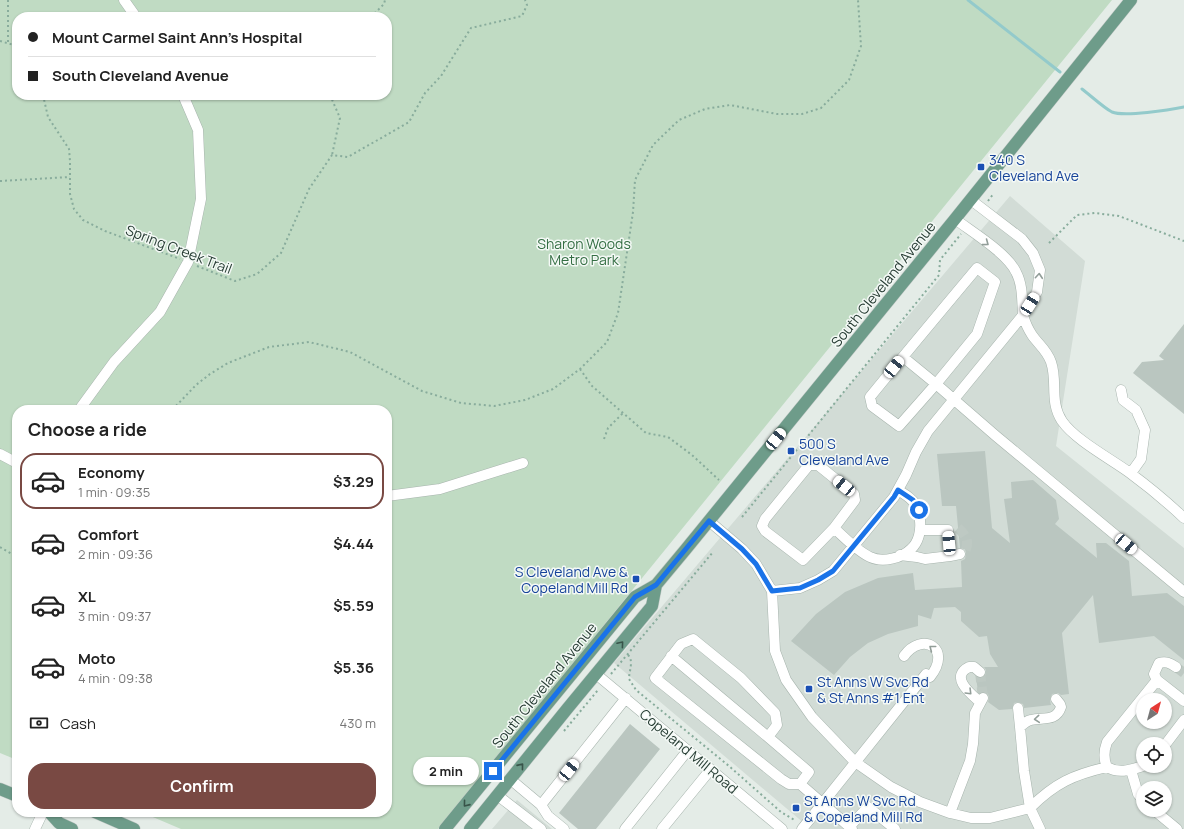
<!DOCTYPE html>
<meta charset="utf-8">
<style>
body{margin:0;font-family:Manrope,sans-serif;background:#f2f2f2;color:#222;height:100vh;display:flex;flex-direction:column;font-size:15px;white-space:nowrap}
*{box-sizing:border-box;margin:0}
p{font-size:13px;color:#767676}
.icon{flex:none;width:22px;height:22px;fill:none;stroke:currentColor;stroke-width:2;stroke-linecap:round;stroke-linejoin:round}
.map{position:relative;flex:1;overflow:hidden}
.details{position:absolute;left:12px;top:405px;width:380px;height:412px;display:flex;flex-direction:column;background:#fff;border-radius:16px;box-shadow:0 1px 3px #0004}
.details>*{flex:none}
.top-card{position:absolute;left:12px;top:12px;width:380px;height:88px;border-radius:16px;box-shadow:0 1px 3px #0004;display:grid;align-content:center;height:88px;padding:0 16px;background:#fff}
.needle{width:26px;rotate:36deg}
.controls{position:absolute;left:1136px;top:693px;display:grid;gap:8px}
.controls a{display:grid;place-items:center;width:36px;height:36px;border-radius:50%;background:#fff;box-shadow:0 1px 3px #0004;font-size:20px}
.end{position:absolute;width:18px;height:18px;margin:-9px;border:5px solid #1a73e8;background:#fff;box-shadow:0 0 0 2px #fff}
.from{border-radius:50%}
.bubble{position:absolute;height:28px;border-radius:14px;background:#fff;box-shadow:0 1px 3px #0004;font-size:13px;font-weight:700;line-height:28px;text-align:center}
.car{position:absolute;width:12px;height:24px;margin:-12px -6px;border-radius:5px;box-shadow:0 0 3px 1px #0007;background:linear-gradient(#fff 24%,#345 0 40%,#fff 0 76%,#345 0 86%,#fff 0)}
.top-card b{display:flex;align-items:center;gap:14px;height:38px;font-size:15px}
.top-card b+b{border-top:1px solid #e0e0e0}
.top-card i{width:10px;height:10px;background:#222}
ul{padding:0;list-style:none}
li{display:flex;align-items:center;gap:12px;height:56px;margin:0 8px 6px;padding:0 8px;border:2px solid transparent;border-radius:16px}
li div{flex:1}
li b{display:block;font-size:15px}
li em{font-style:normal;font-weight:700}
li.on{border-color:#794943}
li>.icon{width:36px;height:36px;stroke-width:1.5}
h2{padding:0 16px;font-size:18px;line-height:48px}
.pay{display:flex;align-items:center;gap:10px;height:44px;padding:0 16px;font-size:15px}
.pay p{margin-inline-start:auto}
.primary-button{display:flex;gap:8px;margin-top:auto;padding:8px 16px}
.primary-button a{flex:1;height:46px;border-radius:16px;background:#794943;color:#fff;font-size:16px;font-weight:700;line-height:46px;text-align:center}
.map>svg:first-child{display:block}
</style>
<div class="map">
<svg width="1184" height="829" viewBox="0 0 1184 829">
<rect width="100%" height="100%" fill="#e4ece7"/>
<path fill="#d2dcd6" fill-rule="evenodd" d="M1010 196 1085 261 1056 446 1184 548V829H811L614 663ZM1143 700H1165V722H1143ZM1143 744H1165V766H1143ZM1143 788H1165V810H1143Z
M517 800 552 829H492Z"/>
<path fill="#c0dbc3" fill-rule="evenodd" d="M0 0H1112L438 829H181L141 812H387V410H17V760L0 753ZM17 17H387V95H17Z"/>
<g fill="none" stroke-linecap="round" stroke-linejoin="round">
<path stroke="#93cacb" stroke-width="3" d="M968 0 1060 72
M1082 89C1090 95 1104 108 1112 112 1124 117 1170 110 1184 107"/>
</g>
<path fill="#bac6c0" d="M1184 324V414L1133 373 1142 362 1164 360 1159 356Z
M985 451 992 528 1010 543 1004 499 1012 498 1011 482 1033 480 1056 500 1059 519 1055 524 1097 558 1096 543H1106L1129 561 1132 596 1167 593 1184 606V660L1154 636 1099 643 1093 595 1062 633 1069 694 1061 695 1058 693 1052 694 1050 700 1051 705 1024 708 1023 704 1018 702 1014 703 1012 709 999 710 988 702 989 698 988 694 986 692H978L976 677 982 678 985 676 986 670 984 667H998L990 654 987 636 979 637 961 621V612L955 607 934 608 931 619 918 615V626L888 634 868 643 850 657 834 675 791 641 816 614 845 592 878 578 913 573 915 590 962 587 961 561 965 559 966 553 965 549 960 548 956 506H942L937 454Z
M630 724 660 749 596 829H578L559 813Z"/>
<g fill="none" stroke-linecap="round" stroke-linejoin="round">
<path stroke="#bec9c3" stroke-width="10" stroke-dasharray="10 5" stroke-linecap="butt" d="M958 528C967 536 970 543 964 553L960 554
M1176 667 1184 673
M980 672 983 698"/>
<g stroke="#a7b4ad" stroke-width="11">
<path id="minor" d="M124 0 136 17
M955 219C972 232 1007 253 1016 272 1023 285 1022 301 1023 315L1037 292 1040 270 1033 253 1022 239 971 200
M903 357 936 384 899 426 872 406 870 397C905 354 941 311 977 268L995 282 977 334 936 384 996 436 1184 592
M1121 390 1123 400 1136 410 1145 430 1141 459 1131 473
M79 410 114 362 160 312 188 262 201 199 198 130 183 95
M0 454 17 463
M387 496 440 489 523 463
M709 521 742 549 756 564 772 591 775 651 786 680 812 717 855 762 891 787 920 802 950 813 971 818H990L1030 808 1040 829
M834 528 855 500 854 494 818 465H809L765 519 762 526 765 531 803 560 834 528C845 538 857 551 870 557 883 563 902 558 911 549 919 542 921 530 920 521 920 517 920 512 918 508 914 500 906 495 898 490
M900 555 917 557 925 559 950 556 948 530H921
M950 556 960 554
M772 591 800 588 818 580 833 571 894 497 906 475 916 452 928 431 1023 315C1025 322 1028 329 1032 335 1038 344 1047 350 1051 362 1058 382 1049 401 1062 421 1075 440 1111 459 1130 473 1149 487 1167 502 1184 518
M671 656 768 737
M904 656C922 631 953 648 930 677
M1176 667C1170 663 1166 661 1159 663L1154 674 1157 680 1184 701
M980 672 974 667H969C949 677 971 694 980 702
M596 674 782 829
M1018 708 1020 727C1023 724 1026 721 1031 720 1043 717 1056 722 1061 707L1060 704 1056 699
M1020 727 1024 771 1030 808
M1165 745 1184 720
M1107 767C1103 758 1104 750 1107 742L1157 680
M1131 770 1138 794 1143 800
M510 779 541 805 548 816 564 829
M800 784H789L781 779 655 678 681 644 693 639 741 678 775 713 777 725 768 737 809 772 800 784 852 829
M497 795 541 829
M541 805 626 698
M1030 808C1055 783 1073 775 1107 767 1119 774 1130 770 1143 766
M1154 810 1177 829
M950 813 970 761 973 744 975 713 983 698
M849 827 868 807 895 829
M35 829 43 812
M625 829 688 750
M662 829 711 769
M802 829 926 674"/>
</g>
<g stroke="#c2c8c6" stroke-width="13">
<path id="major" d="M0 789 17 796
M49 812 59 823 72 829
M95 812 134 829
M445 829 635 597 656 585 686 549 955 219 1131 0
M470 829 567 709 652 606 656 585"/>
</g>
<path stroke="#88ac9c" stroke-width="2" stroke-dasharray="2 3" stroke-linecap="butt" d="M8 0V43
M371 17 384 4 385 0
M0 41 17 46
M43 95 48 117 69 149 70 161V194L74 209 83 220 105 231 180 259
M330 95 340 118 332 155
M0 181 70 177
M988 201 994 193
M1049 243 1077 215 1095 213 1119 216 1184 241
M197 266 235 281 257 274 281 253 309 189 332 155 348 157 409 122 425 93 441 76 471 28 522 16 527 5 525 0
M580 369 592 386 646 433 668 437 692 455 719 480
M173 410 176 406 196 385 210 374 228 363 269 347 309 342 350 352 422 391 461 403 494 406 525 400 553 389 580 369 607 342 618 313 633 212 635 180 653 145 679 120 705 109 730 105 777 114H802L821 108 849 80 861 46 858 0
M604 439 608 428 623 413
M742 517 939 275 940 260 961 234
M0 547 17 557
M628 655C634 661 629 671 629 679L636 690 729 766 781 812 796 821
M611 674 713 552
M564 731 598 690"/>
<use href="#minor" stroke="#fff" stroke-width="10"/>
<use href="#major" stroke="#6e9c8a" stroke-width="12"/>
</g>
<defs><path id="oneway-chevron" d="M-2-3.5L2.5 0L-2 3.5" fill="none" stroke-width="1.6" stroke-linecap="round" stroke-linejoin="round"/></defs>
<g stroke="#929e99">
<use href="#oneway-chevron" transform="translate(986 243) rotate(37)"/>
<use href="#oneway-chevron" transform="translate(1039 276) rotate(-85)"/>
<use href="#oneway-chevron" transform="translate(932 648) rotate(-142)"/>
<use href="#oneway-chevron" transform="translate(969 692) rotate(45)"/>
<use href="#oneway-chevron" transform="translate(1037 719) rotate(175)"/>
</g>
<g stroke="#385449">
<use href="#oneway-chevron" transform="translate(621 644) rotate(-50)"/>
<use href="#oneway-chevron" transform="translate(521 766) rotate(-51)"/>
<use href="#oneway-chevron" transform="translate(466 804) rotate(129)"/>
</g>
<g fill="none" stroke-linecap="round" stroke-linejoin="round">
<path stroke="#1a73e8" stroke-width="5" d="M493 771 635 597 656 585 709 521 742 549 756 564 772 591 800 588 818 580 833 571 894 497 898 490 913 500 919 510"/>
</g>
<g fill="#1a4fb4" stroke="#f4f9f6" stroke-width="1.5">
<rect x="977" y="163" width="8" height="8" rx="2"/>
<rect x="787" y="447" width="8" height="8" rx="2"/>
<rect x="632" y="575" width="8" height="8" rx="2"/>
<rect x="805" y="685" width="8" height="8" rx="2"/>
<rect x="792" y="804" width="8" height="8" rx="2"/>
</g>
<g text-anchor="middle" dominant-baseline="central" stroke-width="3" stroke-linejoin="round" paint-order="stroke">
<g font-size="14" fill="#164399" stroke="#f4f9f6" text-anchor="start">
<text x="989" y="159">340 S<tspan x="989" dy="16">Cleveland Ave</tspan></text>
<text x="799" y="443">500 S<tspan x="799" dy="16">Cleveland Ave</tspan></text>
<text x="628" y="571" text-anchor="end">S Cleveland Ave &amp;<tspan x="628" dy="16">Copeland Mill Rd</tspan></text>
<text x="817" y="681">St Anns W Svc Rd<tspan x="817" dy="16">&amp; St Anns #1 Ent</tspan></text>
<text x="804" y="800">St Anns W Svc Rd<tspan x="804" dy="16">&amp; Copeland Mill Rd</tspan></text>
</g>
<g font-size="14" fill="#346e43" stroke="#f4f9f6">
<text x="584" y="243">Sharon Woods<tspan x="584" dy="16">Metro Park</tspan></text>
</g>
<g font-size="14" fill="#263c33" stroke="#f4f9f6">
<text transform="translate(179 249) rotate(21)">Spring Creek Trail</text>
<text transform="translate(883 284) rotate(-51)">South Cleveland Avenue</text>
<text transform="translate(544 685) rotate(-51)">South Cleveland Avenue</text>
<text transform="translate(689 751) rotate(40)">Copeland Mill Road</text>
</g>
</g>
</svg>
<div class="controls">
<a><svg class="needle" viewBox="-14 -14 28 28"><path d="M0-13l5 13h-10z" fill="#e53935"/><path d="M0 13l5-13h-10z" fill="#767676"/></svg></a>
<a><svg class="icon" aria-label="locate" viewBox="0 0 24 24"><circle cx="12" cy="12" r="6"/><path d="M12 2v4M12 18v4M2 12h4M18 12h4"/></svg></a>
<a><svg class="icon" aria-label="layers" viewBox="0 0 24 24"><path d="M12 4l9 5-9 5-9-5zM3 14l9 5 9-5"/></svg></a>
</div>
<i class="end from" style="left:919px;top:510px"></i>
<i class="end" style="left:493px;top:771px"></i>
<div class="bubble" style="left:413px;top:757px;width:66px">2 min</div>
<i class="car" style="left:1030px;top:304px;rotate:32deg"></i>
<i class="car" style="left:894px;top:367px;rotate:39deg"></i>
<i class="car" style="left:776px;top:439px;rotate:39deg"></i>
<i class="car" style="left:844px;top:486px;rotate:309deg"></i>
<i class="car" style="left:949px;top:543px;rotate:355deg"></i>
<i class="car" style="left:1126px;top:544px;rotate:130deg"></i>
<i class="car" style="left:569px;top:770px;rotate:39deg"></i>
<div class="top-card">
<b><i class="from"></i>Mount Carmel Saint Ann's Hospital</b>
<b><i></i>South Cleveland Avenue</b>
</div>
<section class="details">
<h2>Choose a ride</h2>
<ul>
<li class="on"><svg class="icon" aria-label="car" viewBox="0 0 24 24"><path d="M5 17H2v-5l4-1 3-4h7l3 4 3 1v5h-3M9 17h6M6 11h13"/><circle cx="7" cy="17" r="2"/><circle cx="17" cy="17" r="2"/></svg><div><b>Economy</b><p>1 min · 09:35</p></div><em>$3.29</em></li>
<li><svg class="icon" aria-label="car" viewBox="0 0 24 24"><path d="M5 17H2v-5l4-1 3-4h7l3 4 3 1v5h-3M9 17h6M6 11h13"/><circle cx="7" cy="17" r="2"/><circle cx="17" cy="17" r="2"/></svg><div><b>Comfort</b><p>2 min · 09:36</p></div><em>$4.44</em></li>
<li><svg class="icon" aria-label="car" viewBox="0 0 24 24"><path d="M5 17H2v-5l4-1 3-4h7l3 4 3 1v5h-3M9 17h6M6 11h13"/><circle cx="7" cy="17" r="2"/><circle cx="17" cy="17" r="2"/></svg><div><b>XL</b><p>3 min · 09:37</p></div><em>$5.59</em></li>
<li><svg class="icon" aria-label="car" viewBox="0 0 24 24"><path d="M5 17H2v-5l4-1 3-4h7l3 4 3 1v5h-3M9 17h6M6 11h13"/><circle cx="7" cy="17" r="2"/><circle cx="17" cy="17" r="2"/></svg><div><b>Moto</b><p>4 min · 09:38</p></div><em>$5.36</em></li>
</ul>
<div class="pay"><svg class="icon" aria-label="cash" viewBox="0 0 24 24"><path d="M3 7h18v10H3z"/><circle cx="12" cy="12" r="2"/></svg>Cash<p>430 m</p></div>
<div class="primary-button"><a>Confirm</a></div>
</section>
</div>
